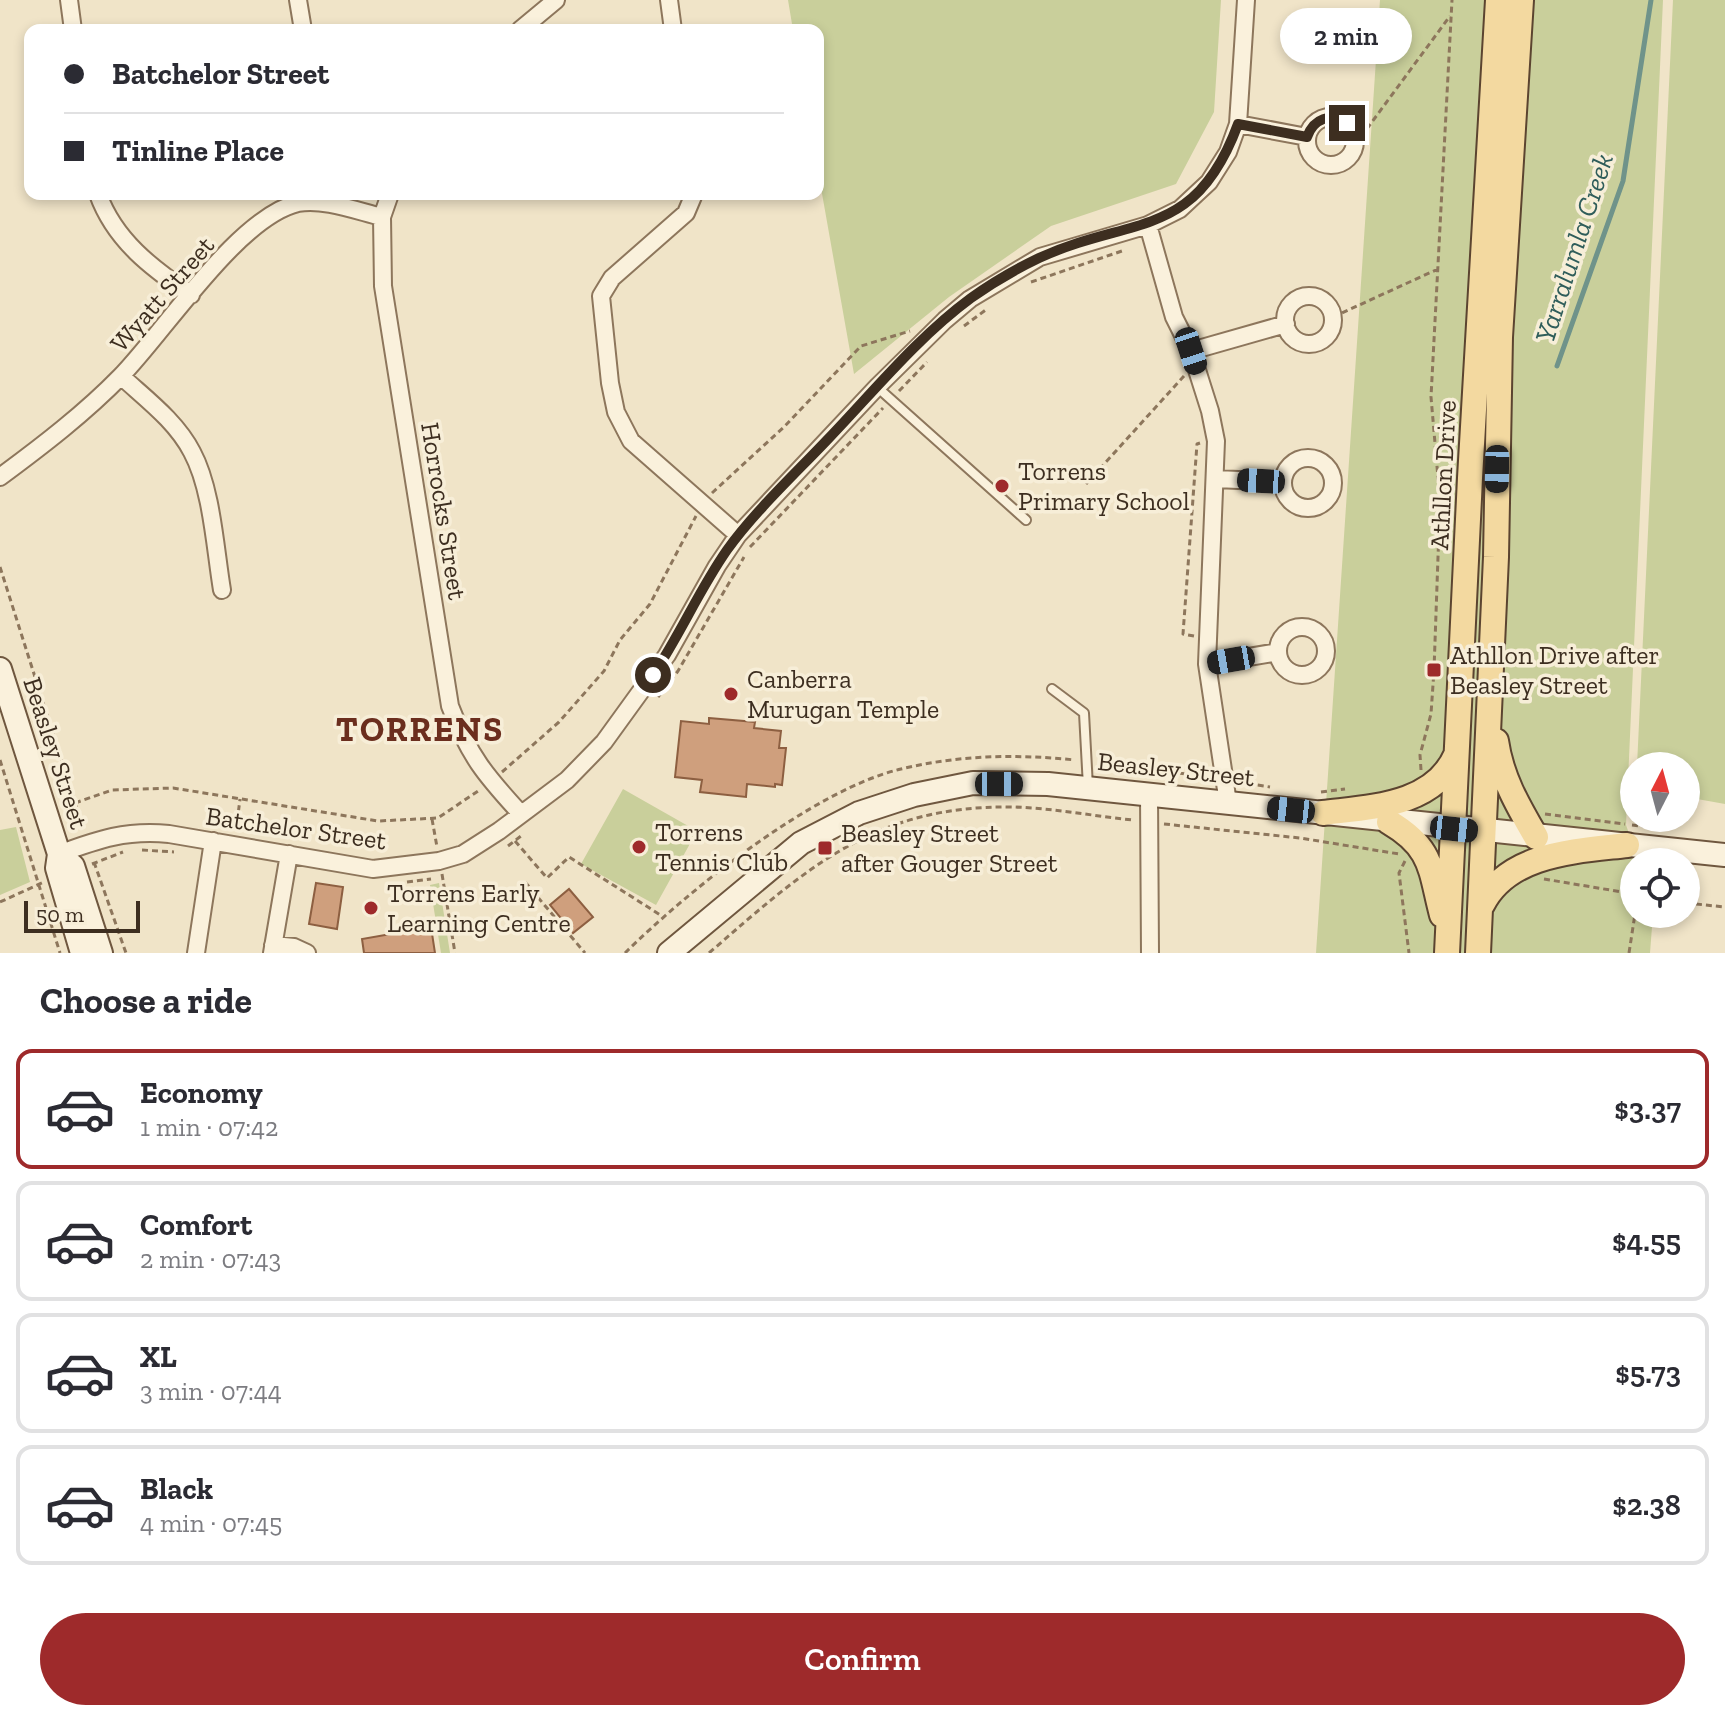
<!DOCTYPE html>
<meta charset="utf-8">
<style>
body{margin:0;font-family:"Zilla Slab",serif;background:#f2f2f3;color:#2b2b33;height:100vh;display:flex;flex-direction:column;font-size:30px;white-space:nowrap}
*{box-sizing:border-box;margin:0}
p{font-size:26px;color:#7c7c81}
.icon{flex:none;width:44px;height:44px;fill:none;stroke:currentColor;stroke-width:2;stroke-linecap:round;stroke-linejoin:round}
.map{position:relative;height:953px;overflow:hidden}
.drawer{display:flex;flex-direction:column;background:#fff;flex:1}
.drawer>*{flex:none}
.guide{position:absolute;left:24px;top:24px;width:800px;height:176px;border-radius:16px;box-shadow:0 4px 12px #0003;display:grid;align-content:center;height:176px;padding:0 40px;background:#fff}
.needle{width:52px;rotate:6deg}
.fabs{position:absolute;left:1620px;top:752px;display:grid;gap:16px}
.fabs a{display:grid;place-items:center;width:80px;height:80px;border-radius:50%;background:#fff;box-shadow:0 4px 12px #0003;font-size:40px}
.scale{position:absolute;left:24px;bottom:20px;width:116px;box-sizing:border-box;padding-left:8px;border:4px solid #3d2e20;border-top:0;font-size:22px;line-height:28px;white-space:nowrap;color:#3d2e20;-webkit-text-stroke:6px #f7eed8;paint-order:stroke}
.end{position:absolute;width:36px;height:36px;margin:-18px;border:10px solid #3d2e20;background:#fff;box-shadow:0 0 0 4px #fff}
.from{border-radius:50%}
.bubble{position:absolute;height:56px;border-radius:28px;background:#fff;box-shadow:0 4px 12px #0003;font-size:26px;font-weight:600;line-height:56px;text-align:center}
.car{position:absolute;width:24px;height:48px;margin:-24px -12px;border-radius:10px;box-shadow:0 0 6px 2px #0007;background:linear-gradient(#222 24%,#8ab4d8 0 40%,#222 0 76%,#8ab4d8 0 86%,#222 0)}
.guide b{display:flex;align-items:center;gap:28px;height:76px;font-size:30px}
.guide b+b{border-top:2px solid #e1e1e2}
.guide i{width:20px;height:20px;background:#2b2b33}
ul{padding:0;list-style:none}
li{display:flex;align-items:center;gap:24px;height:120px;margin:0 16px 12px;padding:0 24px;border:4px solid #e1e1e2;border-radius:16px}
li div{flex:1}
li b{display:block;font-size:30px}
li em{font-style:normal;font-weight:600}
li.selected{border-color:#9e2a2b}
li>.icon{width:72px;height:72px;stroke-width:1.5}
h2{padding:0 40px;font-size:36px;line-height:96px}
.action{display:flex;gap:16px;margin-top:auto;padding:16px 40px}
.action a{flex:1;height:92px;border-radius:48px;background:#9e2a2b;color:#fff;font-size:32px;font-weight:600;line-height:92px;text-align:center}
.map>svg:first-child{display:block}
</style>
<div class="map">
<svg width="1725" height="953" viewBox="0 0 1725 953">
<rect width="100%" height="100%" fill="#f0e4c8"/>
<path fill="#c9cf9b" d="M788 0H1221L1214 112 1176 184 1051 226 949 297 854 374 818 171V30H793Z
M1380 0H1663L1626 825 1639 862H1634V914H1653L1650 953H1316Z
M1673 0H1725V804L1686 797V766H1637Z
M623 789 697 831 656 905 581 864Z
M16 827 30 882 0 895V830Z
M439 883 450 953H441L430 885Z"/>
<g fill="none" stroke-linecap="round" stroke-linejoin="round">
<path stroke="#6f938a" stroke-width="5" d="M1557 366 1623 181 1651 0"/>
</g>
<path fill="#cf9f7d" stroke="#8d5f41" stroke-width="2" d="M709 718 755 722 754 728 781 731 779 748H786L782 785 775 784V787L747 784 746 797 700 792 702 780 675 777 681 721 709 724Z
M316 883 343 887 337 929 309 924Z
M569 889 593 917 573 933 550 905Z
M431 927 435 953H364L362 939Z"/>
<g fill="none" stroke-linecap="round" stroke-linejoin="round">
<g stroke="#8d765c" stroke-width="12">
<path id="service" d="M877 387 1026 520
M1052 689 1084 713 1088 787"/>
</g>
<g stroke="#8d765c" stroke-width="20">
<path id="minor" d="M69 0 73 30
M298 0 303 30
M669 0 673 30
M520 30 556 0
M1307 141a24 24 0 1 1 48 0a24 24 0 1 1-48 0Z
M1238 124 1307 137
M98 194C115 241 152 268 191 295
M390 194 382 217 383 286 450 706C469 756 486 776 521 814
M694 194 686 213 612 278 601 296 610 383 616 412 631 441 738 535
M1148 225 1174 317 1191 351 1210 411 1216 441 1207 664 1228 803
M1285 320a24 24 0 1 1 48 0a24 24 0 1 1-48 0Z
M1191 351 1286 324
M121 376C146 399 176 421 192 452 212 489 215 548 222 590
M1283 483a25 25 0 1 1 50 0a25 25 0 1 1-50 0Z
M0 477C42 446 85 413 121 376 165 331 238 217 298 203 323 198 357 211 382 217
M1216 479 1283 482
M1278 651a24 24 0 1 1 48 0a24 24 0 1 1-48 0Z
M1207 664 1278 652
M1149 795 1150 953
M59 854C99 839 126 830 169 834L373 869 439 861 463 854 499 831 567 780 604 742 667 655 717 566 738 535 877 387 945 320 970 299 1040 257 1148 225 1180 209 1209 182 1228 152 1238 124 1246 0
M273 945 294 947 307 953
M196 953 213 841
M272 953 289 854"/>
</g>
<g stroke="#6f573f" stroke-width="26">
<path id="secondary" d="M0 669 59 854 57 868 82 953
M59 854 73 866 101 953
M669 953 801 843 859 813 914 795 973 783 1048 784 1725 855"/>
</g>
<g stroke="#5b4430" stroke-width="28">
<path id="primary" d="M1496 741C1501 777 1518 806 1536 837
M1323 813C1370 807 1434 806 1456 755
M1389 822C1433 848 1430 869 1442 915
M1482 905C1508 853 1576 851 1627 845
M1447 953 1470 478 1498 0
M1478 953 1496 557 1500 337 1521 0"/>
</g>
<path stroke="#8d765c" stroke-width="3" stroke-dasharray="6 4" stroke-linecap="butt" d="M1355 145 1450 16
M1031 282 1122 251
M1333 317 1438 269
M964 326 987 309
M899 391 927 362
M1086 484 1184 376
M712 493 784 427 861 346 910 331
M750 547 883 408
M0 567 83 828
M1194 636 1183 634 1197 444 1200 443
M658 697 678 671 744 557
M0 760 60 953
M1099 763 1210 777
M1421 770 1420 755 1431 714 1434 670 1440 501 1431 397 1452 0
M502 772 559 722 604 671 620 640 650 604 696 516
M1238 782 1270 787
M1321 792 1345 789
M75 803 112 790 173 788 378 821 438 818 481 789
M1545 814 1625 824
M432 819 437 847
M1164 824 1300 838 1399 854
M1632 825 1660 828
M236 831 240 799
M515 841 547 878 569 857 662 916
M508 846 521 836
M142 850 174 852
M1405 861 1399 873 1409 953
M94 862 126 953
M92 864 123 852
M442 874 455 953
M1544 879 1634 894
M407 882 431 879
M525 882 585 953
M0 902 44 882
M1686 903 1725 907
M625 953C689 890 813 790 901 769 959 755 1016 754 1075 760
M709 953C806 869 874 805 1012 807 1052 808 1093 816 1133 820
M1629 953 1635 914"/>
<use href="#service" stroke="#faf1dc" stroke-width="8"/>
<use href="#minor" stroke="#faf1dc" stroke-width="16"/>
<use href="#secondary" stroke="#faf1dc" stroke-width="22"/>
<use href="#primary" stroke="#f3d9a0" stroke-width="24"/>
</g>
<g fill="none" stroke-linecap="round" stroke-linejoin="round">
<path stroke="#3d2e20" stroke-width="10" d="M653 675C680 635 699 590 727 550 756 510 795 474 829 438 874 391 918 337 971 298 992 283 1016 269 1039 258 1133 215 1195 241 1238 124L1307 137C1314 118 1330 113 1347 123"/>
</g>
<g fill="#9e2a2b" stroke="#f7eed8" stroke-width="3">
<circle cx="1002" cy="486" r="8"/>
<rect x="1426" y="662" width="16" height="16" rx="4"/>
<circle cx="731" cy="694" r="8"/>
<circle cx="639" cy="847" r="8"/>
<rect x="817" y="840" width="16" height="16" rx="4"/>
<circle cx="371" cy="908" r="8"/>
</g>
<g text-anchor="middle" dominant-baseline="central" stroke-width="7" stroke-linejoin="round" paint-order="stroke">
<g font-size="26" fill="#3d2e20" stroke="#f7eed8">
<text transform="translate(162 294) rotate(-49)">Wyatt Street</text>
<text transform="translate(1443 475) rotate(-87)">Athllon Drive</text>
<text transform="translate(444 511) rotate(81)">Horrocks Street</text>
<text transform="translate(56 753) rotate(72)">Beasley Street</text>
<text transform="translate(1176 769) rotate(6)">Beasley Street</text>
<text transform="translate(296 828) rotate(8)">Batchelor Street</text>
</g>
<g font-size="26" fill="#3d2e20" stroke="#f7eed8" text-anchor="start">
<text x="1018" y="471">Torrens<tspan x="1018" dy="30">Primary School</tspan></text>
<text x="1450" y="655">Athllon Drive after<tspan x="1450" dy="30">Beasley Street</tspan></text>
<text x="747" y="679">Canberra<tspan x="747" dy="30">Murugan Temple</tspan></text>
<text x="655" y="832">Torrens<tspan x="655" dy="30">Tennis Club</tspan></text>
<text x="841" y="833">Beasley Street<tspan x="841" dy="30">after Gouger Street</tspan></text>
<text x="387" y="893">Torrens Early<tspan x="387" dy="30">Learning Centre</tspan></text>
</g>
<g font-size="28" font-style="italic" fill="#2f5d5a" stroke="#f7eed8">
<text transform="translate(1574 248) rotate(-72)">Yarralumla Creek</text>
</g>
<g font-size="34" font-weight="bold" letter-spacing="2" fill="#6b2e1e" stroke="#f7eed8">
<text x="420" y="729">TORRENS</text>
</g>
</g>
</svg>
<div class="fabs">
<a><svg class="needle" viewBox="-14 -14 28 28"><path d="M0-13l5 13h-10z" fill="#e53935"/><path d="M0 13l5-13h-10z" fill="#7c7c81"/></svg></a>
<a><svg class="icon" aria-label="locate" viewBox="0 0 24 24"><circle cx="12" cy="12" r="6"/><path d="M12 2v4M12 18v4M2 12h4M18 12h4"/></svg></a>
</div>
<div class="scale">50 m</div>
<i class="end from" style="left:653px;top:675px"></i>
<i class="end" style="left:1347px;top:123px"></i>
<div class="bubble" style="left:1280px;top:8px;width:132px">2 min</div>
<i class="car" style="left:1191px;top:351px;rotate:162deg"></i>
<i class="car" style="left:1497px;top:469px;rotate:181deg"></i>
<i class="car" style="left:1261px;top:481px;rotate:273deg"></i>
<i class="car" style="left:1231px;top:660px;rotate:260deg"></i>
<i class="car" style="left:999px;top:784px;rotate:90deg"></i>
<i class="car" style="left:1291px;top:810px;rotate:276deg"></i>
<i class="car" style="left:1454px;top:829px;rotate:96deg"></i>
<div class="guide">
<b><i class="from"></i>Batchelor Street</b>
<b><i></i>Tinline Place</b>
</div>
</div>
<section class="drawer">
<h2>Choose a ride</h2>
<ul>
<li class="selected"><svg class="icon" aria-label="car" viewBox="0 0 24 24"><path d="M5 17H2v-5l4-1 3-4h7l3 4 3 1v5h-3M9 17h6M6 11h13"/><circle cx="7" cy="17" r="2"/><circle cx="17" cy="17" r="2"/></svg><div><b>Economy</b><p>1 min · 07:42</p></div><em>$3.37</em></li>
<li><svg class="icon" aria-label="car" viewBox="0 0 24 24"><path d="M5 17H2v-5l4-1 3-4h7l3 4 3 1v5h-3M9 17h6M6 11h13"/><circle cx="7" cy="17" r="2"/><circle cx="17" cy="17" r="2"/></svg><div><b>Comfort</b><p>2 min · 07:43</p></div><em>$4.55</em></li>
<li><svg class="icon" aria-label="car" viewBox="0 0 24 24"><path d="M5 17H2v-5l4-1 3-4h7l3 4 3 1v5h-3M9 17h6M6 11h13"/><circle cx="7" cy="17" r="2"/><circle cx="17" cy="17" r="2"/></svg><div><b>XL</b><p>3 min · 07:44</p></div><em>$5.73</em></li>
<li><svg class="icon" aria-label="car" viewBox="0 0 24 24"><path d="M5 17H2v-5l4-1 3-4h7l3 4 3 1v5h-3M9 17h6M6 11h13"/><circle cx="7" cy="17" r="2"/><circle cx="17" cy="17" r="2"/></svg><div><b>Black</b><p>4 min · 07:45</p></div><em>$2.38</em></li>
</ul>
<div class="action"><a>Confirm</a></div>
</section>
